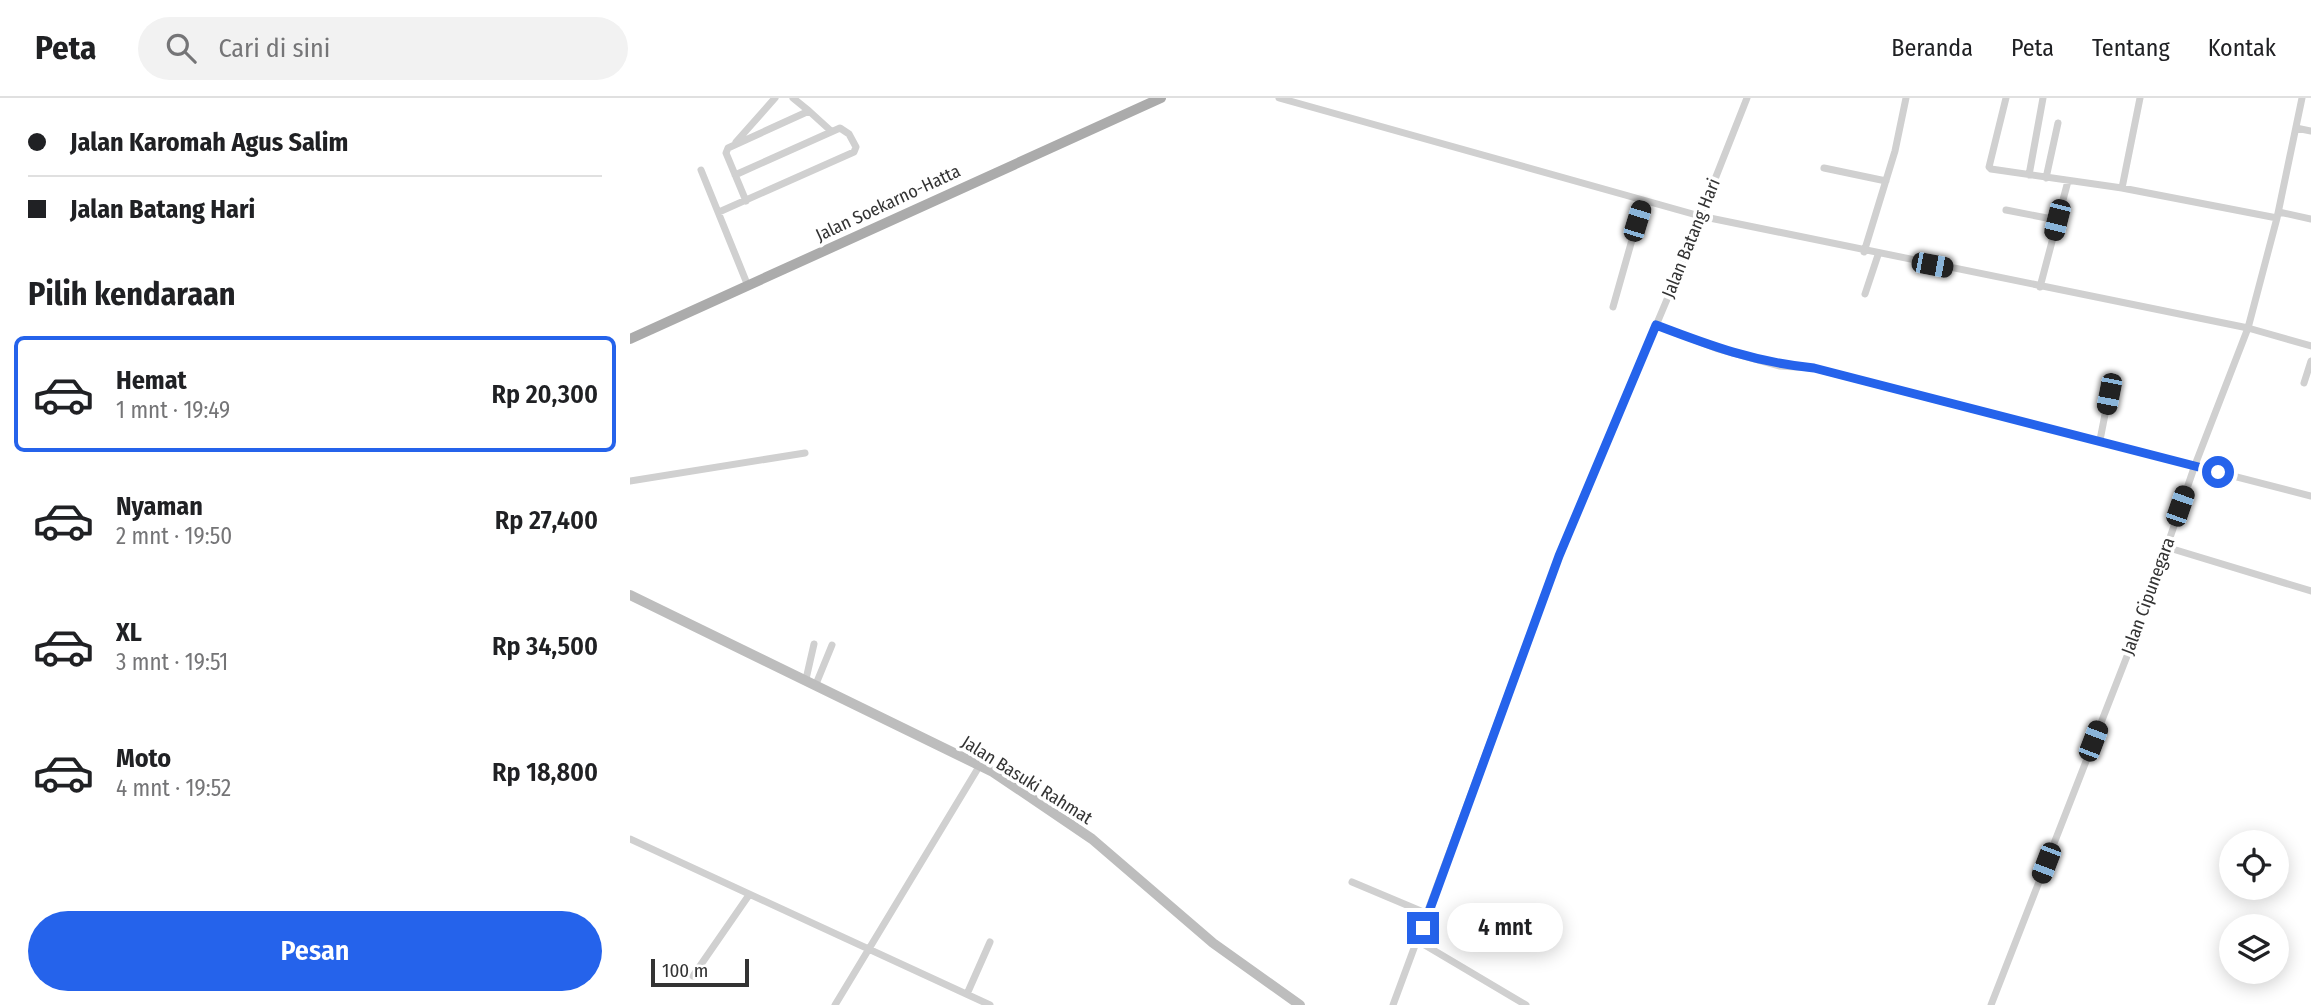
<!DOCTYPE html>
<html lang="id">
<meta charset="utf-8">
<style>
body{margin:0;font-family:"Fira Sans Condensed",sans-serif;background:#f2f2f2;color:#202124;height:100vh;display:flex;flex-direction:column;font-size:26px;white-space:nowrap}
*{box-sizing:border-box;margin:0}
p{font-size:23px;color:#757577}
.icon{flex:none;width:38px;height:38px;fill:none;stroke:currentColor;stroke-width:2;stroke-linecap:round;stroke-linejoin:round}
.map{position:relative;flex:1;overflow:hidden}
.panel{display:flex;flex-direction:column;background:#fff;width:630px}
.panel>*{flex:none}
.guide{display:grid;align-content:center;height:154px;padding:0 28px;background:#fff}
.tools{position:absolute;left:1589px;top:732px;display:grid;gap:14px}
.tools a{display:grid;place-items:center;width:70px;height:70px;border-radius:50%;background:#fff;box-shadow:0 4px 18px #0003;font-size:35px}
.scale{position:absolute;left:21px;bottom:18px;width:98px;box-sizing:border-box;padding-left:7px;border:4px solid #333;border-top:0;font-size:19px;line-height:24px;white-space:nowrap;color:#333;-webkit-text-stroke:5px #fff;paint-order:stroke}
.end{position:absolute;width:32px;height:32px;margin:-16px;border:9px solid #2563eb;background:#fff;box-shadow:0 0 0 4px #fff}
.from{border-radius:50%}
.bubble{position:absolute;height:49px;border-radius:24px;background:#fff;box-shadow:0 4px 18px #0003;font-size:23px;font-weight:600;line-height:49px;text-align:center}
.car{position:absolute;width:21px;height:42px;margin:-21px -10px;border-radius:9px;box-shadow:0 0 5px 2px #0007;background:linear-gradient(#222 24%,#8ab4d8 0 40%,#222 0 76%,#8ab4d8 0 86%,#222 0)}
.guide b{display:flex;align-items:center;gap:24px;height:66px;font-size:26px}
.guide b+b{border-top:2px solid #e0e0e0}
.guide i{width:18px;height:18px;background:#202124}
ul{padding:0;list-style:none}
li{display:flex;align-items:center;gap:21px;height:116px;margin:0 14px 10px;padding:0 14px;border:4px solid transparent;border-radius:10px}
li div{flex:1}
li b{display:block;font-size:26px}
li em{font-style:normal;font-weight:600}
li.current{border-color:#2563eb}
li>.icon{width:63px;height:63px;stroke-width:1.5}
h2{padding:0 28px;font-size:32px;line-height:84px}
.button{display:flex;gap:14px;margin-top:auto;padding:14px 28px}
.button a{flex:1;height:80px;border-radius:42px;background:#2563eb;color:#fff;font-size:28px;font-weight:600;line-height:80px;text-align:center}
header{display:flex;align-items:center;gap:42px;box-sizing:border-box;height:98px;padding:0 35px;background:#fff;border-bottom:2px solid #e0e0e0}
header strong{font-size:33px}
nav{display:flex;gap:38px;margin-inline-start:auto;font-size:24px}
.search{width:490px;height:63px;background:#f2f2f2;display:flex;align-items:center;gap:18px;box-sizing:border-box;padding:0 24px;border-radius:38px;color:#757577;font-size:26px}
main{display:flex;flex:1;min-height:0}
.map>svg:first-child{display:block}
</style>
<header>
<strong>Peta</strong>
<div class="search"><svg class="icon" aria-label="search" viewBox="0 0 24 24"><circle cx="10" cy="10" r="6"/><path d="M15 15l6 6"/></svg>Cari di sini</div>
<nav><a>Beranda</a><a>Peta</a><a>Tentang</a><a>Kontak</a></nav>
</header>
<main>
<section class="panel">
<div class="guide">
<b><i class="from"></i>Jalan Karomah Agus Salim</b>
<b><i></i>Jalan Batang Hari</b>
</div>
<h2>Pilih kendaraan</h2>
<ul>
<li class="current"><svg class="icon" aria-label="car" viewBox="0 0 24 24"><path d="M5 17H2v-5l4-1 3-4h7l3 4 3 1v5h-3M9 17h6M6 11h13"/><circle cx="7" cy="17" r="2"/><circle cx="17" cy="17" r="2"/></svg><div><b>Hemat</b><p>1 mnt · 19:49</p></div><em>Rp 20,300</em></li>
<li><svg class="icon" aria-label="car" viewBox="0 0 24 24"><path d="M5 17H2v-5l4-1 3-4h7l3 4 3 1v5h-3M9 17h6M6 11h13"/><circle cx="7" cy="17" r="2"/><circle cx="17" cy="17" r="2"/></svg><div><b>Nyaman</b><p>2 mnt · 19:50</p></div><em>Rp 27,400</em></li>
<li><svg class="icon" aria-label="car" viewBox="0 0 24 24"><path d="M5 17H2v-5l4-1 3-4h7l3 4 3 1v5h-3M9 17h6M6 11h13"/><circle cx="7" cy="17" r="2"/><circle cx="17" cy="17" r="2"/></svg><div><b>XL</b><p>3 mnt · 19:51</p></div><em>Rp 34,500</em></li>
<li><svg class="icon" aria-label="car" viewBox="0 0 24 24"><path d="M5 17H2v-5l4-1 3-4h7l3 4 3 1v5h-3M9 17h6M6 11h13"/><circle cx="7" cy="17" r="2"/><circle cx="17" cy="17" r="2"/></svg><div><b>Moto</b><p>4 mnt · 19:52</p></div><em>Rp 18,800</em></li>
</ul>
<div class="button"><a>Pesan</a></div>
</section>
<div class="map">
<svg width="1681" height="907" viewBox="0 0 1681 907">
<rect width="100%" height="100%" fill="#fff"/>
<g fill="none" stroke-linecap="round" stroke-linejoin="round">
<path stroke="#d0d0d0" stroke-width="7" d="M163 0 179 13
M649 0 1070 118 1618 230 1681 248
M1376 0 1359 69 1361 71 1492 90 1647 120
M1666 30 1681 33
M106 44 145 0
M1194 70 1256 83
M71 72 118 188
M1399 77 1413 0
M1416 80 1428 25
M1492 90 1510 0
M116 103 96 55 98 50 179 13 201 33
M1376 112 1427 122
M89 114 224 54 226 49 219 36 210 30 105 77
M1649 114 1681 121
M1234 154 1265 53 1276 0
M1410 189 1438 83
M1235 196 1248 157
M983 209 1013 103
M1026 227 1088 251 1149 268 1183 270 1681 398
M1674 285 1681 263
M1470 342 1479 296
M0 383 175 355
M1536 449 1681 493
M176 581 184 546
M186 586 202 547
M0 741 360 907
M722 784 798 816
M788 843 896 907
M63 878 119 797
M337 896 360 844
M205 907 350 667
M763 907 929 458 1046 180 1117 0
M1361 907 1515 512 1565 367 1618 230 1647 120 1672 0"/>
<path stroke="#bdbdbd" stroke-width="10" d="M0 497 363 674 462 741 583 845 670 907"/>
<path stroke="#ababab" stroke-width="10" d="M0 241 531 0"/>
</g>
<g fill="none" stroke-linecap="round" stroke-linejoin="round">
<path stroke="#2563eb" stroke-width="9" d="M793 830 929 458 1026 227C1081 248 1124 264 1184 270L1588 374"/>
</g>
<g text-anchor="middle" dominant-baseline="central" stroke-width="7" stroke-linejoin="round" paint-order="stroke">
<g font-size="18" fill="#333" stroke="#fff">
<text transform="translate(258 105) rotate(-25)">Jalan Soekarno-Hatta</text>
<text transform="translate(1061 140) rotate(-68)">Jalan Batang Hari</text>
<text transform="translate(1518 498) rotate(-70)">Jalan Cipunegara</text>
<text transform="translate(397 682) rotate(32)">Jalan Basuki Rahmat</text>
</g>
</g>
</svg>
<div class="tools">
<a><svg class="icon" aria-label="locate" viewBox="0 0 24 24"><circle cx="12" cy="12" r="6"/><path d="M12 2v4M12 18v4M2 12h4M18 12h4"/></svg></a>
<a><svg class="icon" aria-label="layers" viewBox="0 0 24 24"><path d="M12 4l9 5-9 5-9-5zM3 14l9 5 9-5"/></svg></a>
</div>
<div class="scale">100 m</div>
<i class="end from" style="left:1588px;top:374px"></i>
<i class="end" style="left:793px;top:830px"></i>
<div class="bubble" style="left:817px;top:805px;width:116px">4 mnt</div>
<i class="car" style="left:1427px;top:122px;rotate:194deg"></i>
<i class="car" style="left:1007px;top:123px;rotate:17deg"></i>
<i class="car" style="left:1302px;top:167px;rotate:101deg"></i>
<i class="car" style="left:1479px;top:296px;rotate:191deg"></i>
<i class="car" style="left:1550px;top:408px;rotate:19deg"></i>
<i class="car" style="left:1463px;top:643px;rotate:21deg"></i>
<i class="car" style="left:1416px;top:765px;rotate:201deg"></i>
</div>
</main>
